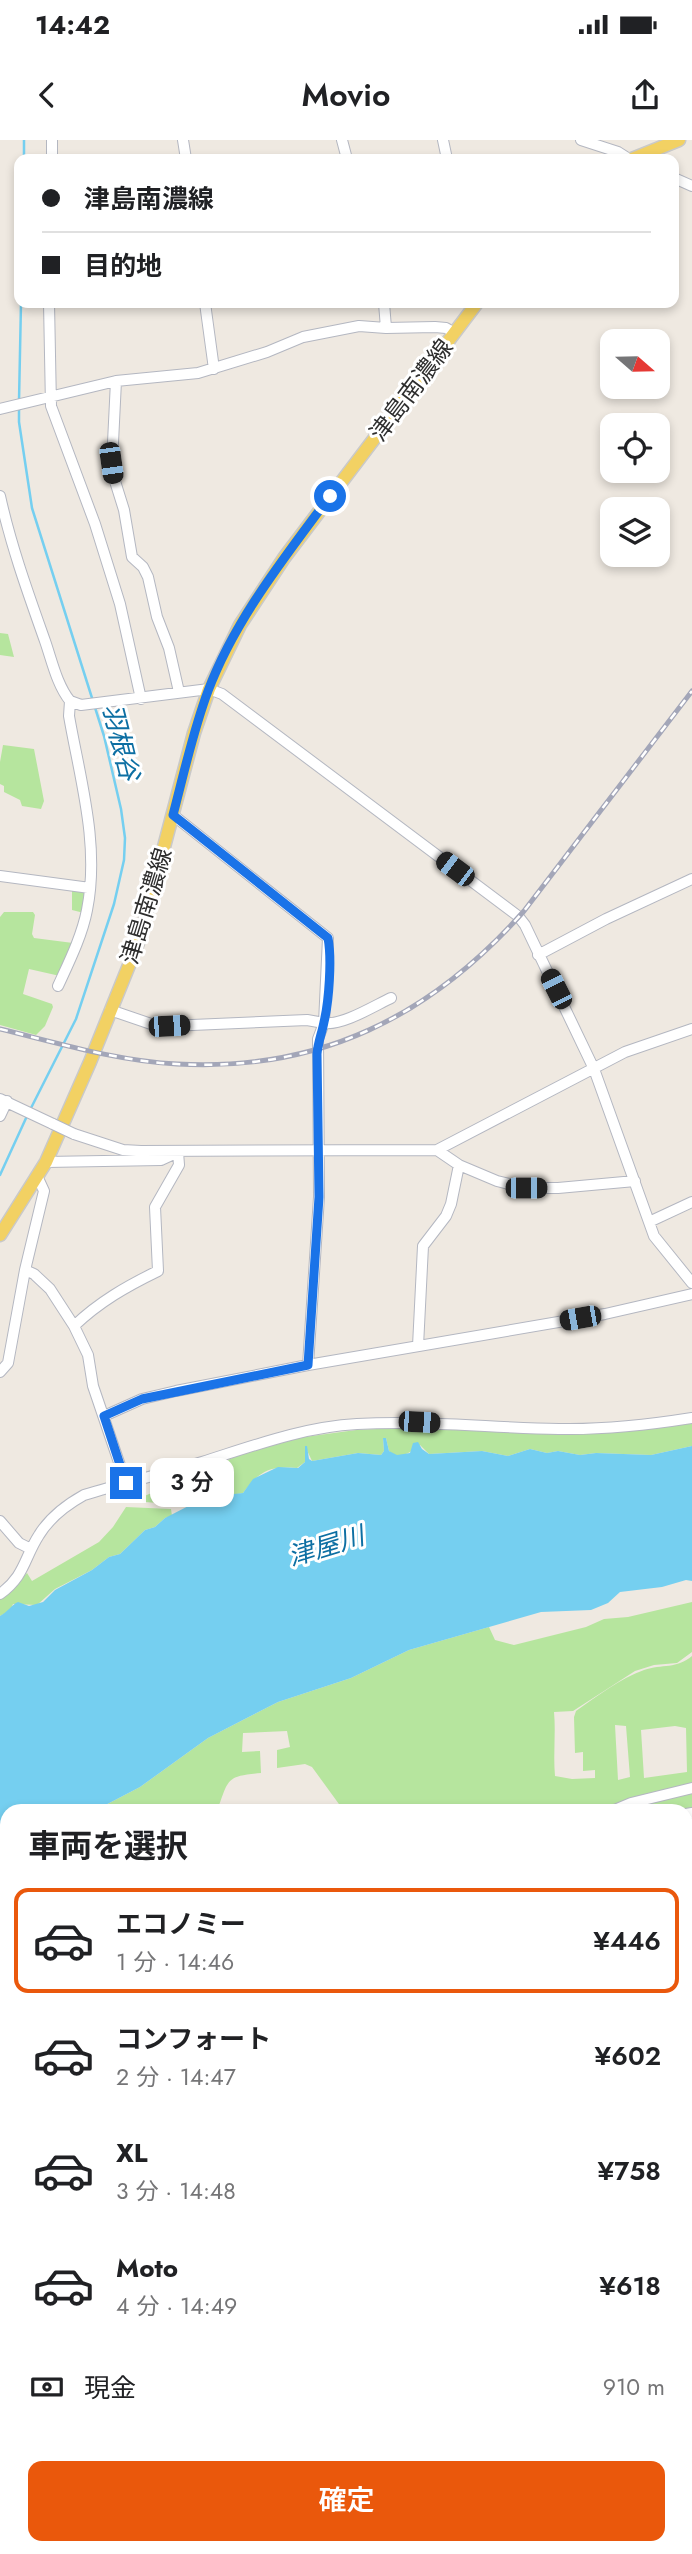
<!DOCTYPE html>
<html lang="ja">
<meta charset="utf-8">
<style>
body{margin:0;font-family:Jost,"Noto Sans JP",sans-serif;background:#f2f2f2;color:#202124;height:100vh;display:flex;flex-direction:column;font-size:26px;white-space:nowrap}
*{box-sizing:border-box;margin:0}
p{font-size:23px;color:#757577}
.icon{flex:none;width:38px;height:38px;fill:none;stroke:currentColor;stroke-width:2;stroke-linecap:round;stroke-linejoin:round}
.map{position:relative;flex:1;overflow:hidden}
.panel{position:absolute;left:0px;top:1664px;width:693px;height:751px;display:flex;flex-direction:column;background:#fff;border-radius:21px 21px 0 0;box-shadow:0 4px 10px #0003}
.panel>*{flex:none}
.banner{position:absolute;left:14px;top:14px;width:665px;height:154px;border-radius:14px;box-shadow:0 4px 10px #0003;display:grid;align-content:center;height:154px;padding:0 28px;background:#fff}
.needle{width:46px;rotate:110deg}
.controls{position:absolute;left:600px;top:189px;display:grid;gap:14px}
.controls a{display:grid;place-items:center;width:70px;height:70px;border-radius:14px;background:#fff;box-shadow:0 4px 10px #0003;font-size:35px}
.end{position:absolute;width:32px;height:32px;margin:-16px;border:9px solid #1a73e8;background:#fff;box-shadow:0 0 0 4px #fff}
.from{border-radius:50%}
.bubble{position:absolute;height:49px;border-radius:14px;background:#fff;box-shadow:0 4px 10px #0003;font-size:23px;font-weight:600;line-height:49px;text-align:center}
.car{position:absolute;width:21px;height:42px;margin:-21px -10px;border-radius:9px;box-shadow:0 0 5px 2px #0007;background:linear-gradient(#222 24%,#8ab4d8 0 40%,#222 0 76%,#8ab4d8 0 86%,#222 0)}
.banner b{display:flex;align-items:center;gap:24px;height:66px;font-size:26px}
.banner b+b{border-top:2px solid #e0e0e0}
.banner i{width:18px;height:18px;background:#202124}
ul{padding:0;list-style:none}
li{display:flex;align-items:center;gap:21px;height:105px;margin:0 14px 10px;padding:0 14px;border:4px solid transparent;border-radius:14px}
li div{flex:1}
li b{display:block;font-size:26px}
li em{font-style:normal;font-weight:600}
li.active{border-color:#ea580c}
li>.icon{width:63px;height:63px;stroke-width:1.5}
h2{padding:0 28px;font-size:32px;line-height:84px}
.pay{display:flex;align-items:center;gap:18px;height:77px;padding:0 28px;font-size:26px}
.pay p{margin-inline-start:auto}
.button{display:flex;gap:14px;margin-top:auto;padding:14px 28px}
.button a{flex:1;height:80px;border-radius:14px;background:#ea580c;color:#fff;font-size:28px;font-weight:600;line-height:80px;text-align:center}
.status{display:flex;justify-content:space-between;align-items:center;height:49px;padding:0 35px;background:#fff;direction:ltr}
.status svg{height:19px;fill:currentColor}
header{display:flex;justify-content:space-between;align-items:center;height:91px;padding:0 28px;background:#fff;font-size:32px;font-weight:600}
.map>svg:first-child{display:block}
</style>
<div class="status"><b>14:42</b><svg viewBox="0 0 49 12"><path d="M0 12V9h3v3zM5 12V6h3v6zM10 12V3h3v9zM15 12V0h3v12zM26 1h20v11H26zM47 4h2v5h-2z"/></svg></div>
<header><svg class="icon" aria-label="back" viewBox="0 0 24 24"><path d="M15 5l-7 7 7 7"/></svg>Movio<svg class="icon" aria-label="share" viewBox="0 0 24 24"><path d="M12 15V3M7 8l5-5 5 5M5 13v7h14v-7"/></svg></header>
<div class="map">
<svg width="692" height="2414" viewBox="0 0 692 2414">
<rect width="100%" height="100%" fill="#efe9e1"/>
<path fill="#b6e59e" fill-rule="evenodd" d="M0 493 8 494 14 517 0 515Z
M3 605 34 609 44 661 41 669 22 666 20 660 4 652V646L0 644V622Z
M72 751H82L87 754 84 773 72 770Z
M4 772H33L35 775 32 794 34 798 73 803 60 836 29 829 23 854 52 864 53 867 45 886 36 895 0 885V777Z
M692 1283V1306L651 1315 596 1313 580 1315 558 1311 547 1313 530 1309 508 1316 482 1311 429 1314 420 1305C411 1312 399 1321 389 1311L386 1298H383L384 1311 381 1315 358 1313 312 1321 305 1306V1322L297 1328C269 1326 261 1330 243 1353 223 1357 203 1358 184 1362L182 1359 170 1364 133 1361 258 1307 297 1298 356 1290 419 1287 558 1294 615 1292Z
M126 1367 171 1369 172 1376 165 1378 155 1387 145 1390 120 1414 109 1417 92 1430 55 1449 37 1465 13 1464 10 1471 0 1476V1460L27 1433 32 1441 99 1402 113 1387Z
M692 1462V1512L677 1523 654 1525 635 1531 573 1571 554 1572C556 1593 553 1614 555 1636L572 1639 595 1638V1630L583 1631V1612L575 1613 574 1577 576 1571C596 1557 621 1538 644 1530 662 1524 677 1529 692 1516V1645L589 1671H344L312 1627 305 1624 277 1628V1610L290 1607 287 1591 243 1593 242 1612 260 1611 261 1633C225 1636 229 1639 217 1671H94L140 1647 208 1598 278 1562 351 1538 409 1510 489 1487 495 1500 514 1505 586 1487 604 1479 628 1477ZM615 1585 626 1586 630 1637 618 1640ZM675 1586 686 1588 687 1632 644 1638 641 1590Z
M692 1652V1670L618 1671Z
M692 1677V1716L686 1717V1678Z
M7 1688V1747H0V1689Z
M692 1722V1796H686V1723Z
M0 1753H7V1805L0 1801Z
M686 2021 692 2024V2265H686Z
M6 2074 7 2274H0V2077Z"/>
<path fill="#75cff0" d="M383 1298H386L389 1311 397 1315 410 1313 413 1303 418 1302 422 1309 429 1314 482 1311 508 1316 530 1309 547 1313 558 1311 580 1315 596 1313 651 1315 692 1306V1441L686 1440 662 1447 620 1452 608 1463 591 1470 541 1472 409 1510 351 1538 278 1562 239 1582 208 1598 140 1647 94 1671H7V1688L0 1689V1476C8 1472 11 1465 18 1462L29 1466 43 1462 55 1450 92 1430 109 1417 120 1414 145 1390 155 1387 165 1378 206 1357 243 1353 253 1339 278 1327 298 1328 305 1322V1306H307L309 1319 312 1321 358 1313 381 1315 384 1311Z
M686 1796H692V2024L686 2021Z
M0 1801 7 1806V2074L0 2077Z"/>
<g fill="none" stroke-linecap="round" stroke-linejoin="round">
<path stroke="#75cff0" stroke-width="2.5" d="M24 19V0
M19 261 21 163
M19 268V282L32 368 104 596 121 669 125 698 124 720 114 764 76 879 30 970
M0 1035 27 976
M686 2314H688
M0 2329 7 2328
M512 2408 542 2414
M274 2414 275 2408
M495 2414 496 2408
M550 2414 551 2408"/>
<g stroke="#b4b7c1" stroke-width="12">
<path id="minor" d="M183 0 186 19
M342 0 347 19
M443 0 447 19
M581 0 618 12 629 19
M52 19V0
M674 38 692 46
M49 163 51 266 95 384 120 464 141 559
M205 163 214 229
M384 163 386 188
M116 241 112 323 114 338 124 370 132 417 143 427 148 437 157 477 169 508 179 552
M0 269 116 241 198 233 267 212 303 197 359 186 386 188 435 187 446 188 455 193
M0 356C11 406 28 453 45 501 52 521 57 545 70 561L81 565 209 549 222 554 518 776 525 785 594 929 654 1096 692 1143
M0 736 90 748
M538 815 606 779 692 739
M58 846C69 822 82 796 87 770 100 705 80 639 69 576L70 561
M110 870 154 885 169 886 307 880 324 883 328 798 173 675
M0 959 53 984
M0 976 7 961
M74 994 123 1010 141 1011 437 1010 625 912 692 889
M437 1010 459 1025 497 1041 525 1048H558L635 1041
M46 1022 161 1020 174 1014
M38 1038 44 1051 25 1130 34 1134 50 1149 74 1186 88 1215 93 1246 126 1343
M649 1082 692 1062
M74 1186C99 1162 127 1146 158 1131L155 1067 179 1025 178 1012
M418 1206 423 1106 446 1076 451 1064 459 1025
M308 1225 319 1057 318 899 324 883C342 886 374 866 391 858
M0 1232 8 1223 25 1130
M104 1276 142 1259 176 1251 308 1225 605 1174 692 1154
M0 1381 19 1403 31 1409
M0 1454C25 1436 24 1418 39 1395 50 1377 66 1365 84 1355 123 1343 163 1334 202 1322 253 1306 303 1287 357 1284 425 1280 492 1288 559 1289 604 1290 648 1285 692 1278
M612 1671 631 1663 692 1648
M686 1674 692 1673
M0 1750H7
M686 2304 692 2303
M0 2312 7 2311
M686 2384H692
M0 2412 192 2409 202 2413
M217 2414 223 2408
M386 2414 387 2408
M606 2414 607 2408"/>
</g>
<g stroke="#c9c9c9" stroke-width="15">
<path id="major" d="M632 19 679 0
M0 1095 46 1022 90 922 140 798 194 593 209 549 240 485 284 418 477 163
M686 2270H692
M0 2280 7 2279"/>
</g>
<use href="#minor" stroke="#fff" stroke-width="10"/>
<use href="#major" stroke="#f2d163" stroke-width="12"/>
<g stroke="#a3a6b8" stroke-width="5">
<path id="rail" d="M0 889C58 903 117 921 177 924 320 932 431 876 524 771L692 551"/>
</g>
<use href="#rail" stroke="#fff" stroke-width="2.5" stroke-dasharray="8" stroke-linecap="butt"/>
<g stroke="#b4b7c1" stroke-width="12" stroke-linecap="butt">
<path id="minor-bridge" d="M53 984 74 994"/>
</g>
<use href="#minor-bridge" stroke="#fff" stroke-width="10"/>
</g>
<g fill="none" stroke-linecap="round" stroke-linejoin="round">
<path stroke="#1a73e8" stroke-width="9" d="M126 1343 104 1276 142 1259 308 1225 319 1057 317 914C318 902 322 893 324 882 329 861 332 819 328 798L173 675C184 633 193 591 208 551 235 479 285 417 330 356"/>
</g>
<g text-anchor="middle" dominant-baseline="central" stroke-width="6" stroke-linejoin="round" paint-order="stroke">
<g font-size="24" fill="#2e2e2e" stroke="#fff">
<text transform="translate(411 250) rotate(-53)">津島南濃線</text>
<text transform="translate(146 766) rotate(-73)">津島南濃線</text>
</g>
<g font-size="26" font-style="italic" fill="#0d6fa3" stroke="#fff">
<text transform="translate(121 602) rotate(76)">羽根谷</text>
<text transform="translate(326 1406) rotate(-17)">津屋川</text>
</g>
</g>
</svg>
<div class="controls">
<a><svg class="needle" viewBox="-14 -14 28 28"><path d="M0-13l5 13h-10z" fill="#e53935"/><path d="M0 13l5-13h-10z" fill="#757577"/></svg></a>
<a><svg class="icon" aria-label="locate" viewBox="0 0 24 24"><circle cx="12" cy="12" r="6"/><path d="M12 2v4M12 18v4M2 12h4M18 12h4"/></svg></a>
<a><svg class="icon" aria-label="layers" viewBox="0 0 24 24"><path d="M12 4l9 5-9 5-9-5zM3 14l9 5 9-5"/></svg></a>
</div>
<i class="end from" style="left:330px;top:356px"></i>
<i class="end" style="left:126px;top:1343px"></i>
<div class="bubble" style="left:150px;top:1318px;width:84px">3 分</div>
<i class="car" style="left:111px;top:323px;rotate:172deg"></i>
<i class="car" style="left:455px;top:729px;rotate:307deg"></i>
<i class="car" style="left:556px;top:849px;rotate:333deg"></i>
<i class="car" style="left:169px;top:886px;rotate:87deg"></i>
<i class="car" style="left:526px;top:1048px;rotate:90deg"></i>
<i class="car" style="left:580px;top:1178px;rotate:260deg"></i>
<i class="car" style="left:419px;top:1282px;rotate:93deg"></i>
<div class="banner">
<b><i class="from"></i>津島南濃線</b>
<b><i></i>目的地</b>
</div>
<section class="panel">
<h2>車両を選択</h2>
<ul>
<li class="active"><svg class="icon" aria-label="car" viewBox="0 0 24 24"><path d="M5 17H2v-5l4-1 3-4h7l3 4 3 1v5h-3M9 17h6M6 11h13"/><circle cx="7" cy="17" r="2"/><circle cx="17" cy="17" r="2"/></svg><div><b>エコノミー</b><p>1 分 · 14:46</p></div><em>¥446</em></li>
<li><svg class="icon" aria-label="car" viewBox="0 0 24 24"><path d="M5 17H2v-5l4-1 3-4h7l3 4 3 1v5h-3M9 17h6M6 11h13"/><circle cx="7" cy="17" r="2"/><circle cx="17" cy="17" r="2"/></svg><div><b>コンフォート</b><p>2 分 · 14:47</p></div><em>¥602</em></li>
<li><svg class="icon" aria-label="car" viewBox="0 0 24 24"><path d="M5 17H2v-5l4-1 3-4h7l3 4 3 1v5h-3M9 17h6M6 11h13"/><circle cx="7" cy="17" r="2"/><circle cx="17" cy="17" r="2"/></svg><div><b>XL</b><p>3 分 · 14:48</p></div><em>¥758</em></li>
<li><svg class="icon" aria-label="car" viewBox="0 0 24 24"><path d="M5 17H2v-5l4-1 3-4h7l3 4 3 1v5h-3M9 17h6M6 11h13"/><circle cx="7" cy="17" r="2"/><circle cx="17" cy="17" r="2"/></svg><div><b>Moto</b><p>4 分 · 14:49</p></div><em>¥618</em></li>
</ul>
<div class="pay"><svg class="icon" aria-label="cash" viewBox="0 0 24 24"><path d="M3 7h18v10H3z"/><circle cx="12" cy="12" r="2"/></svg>現金<p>910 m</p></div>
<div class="button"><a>確定</a></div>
</section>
</div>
